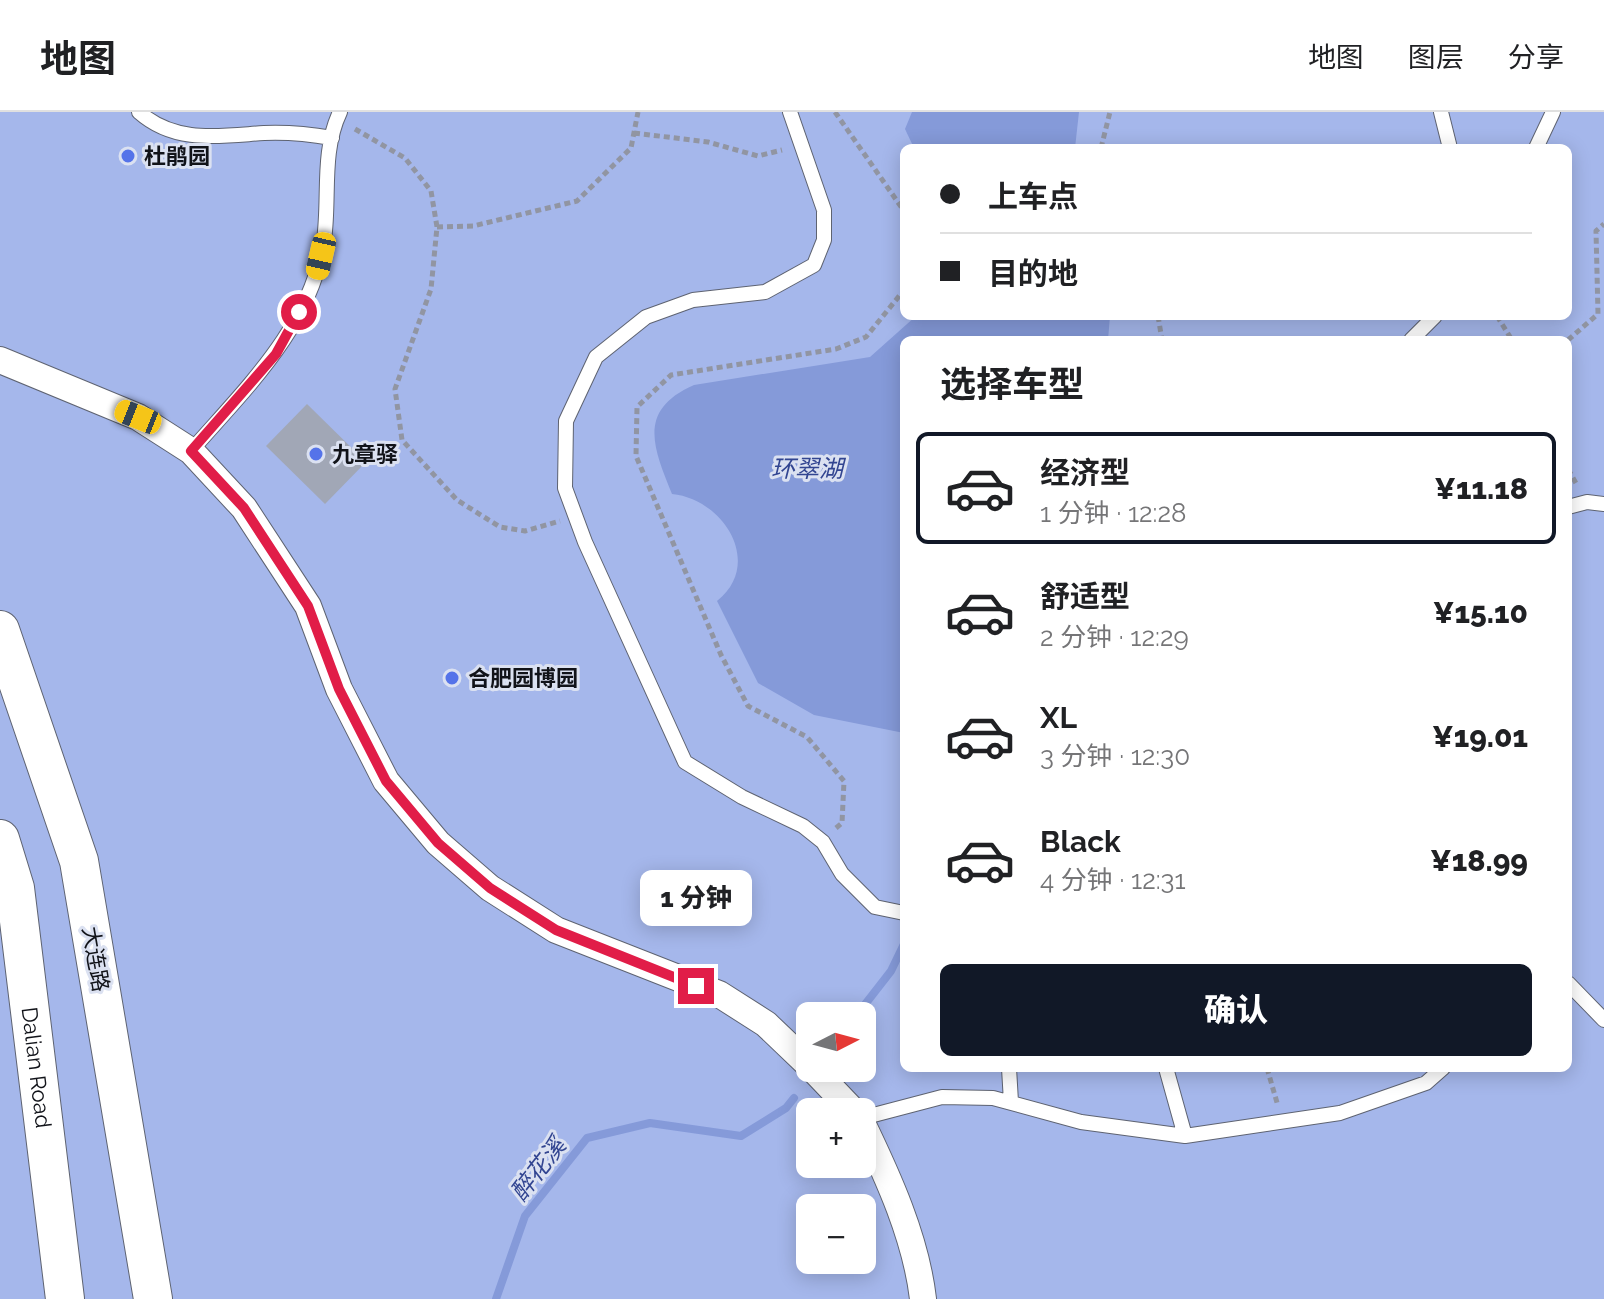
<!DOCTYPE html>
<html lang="zh">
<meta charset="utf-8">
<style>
body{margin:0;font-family:Raleway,"Noto Sans SC",sans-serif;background:#f6f6f6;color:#202124;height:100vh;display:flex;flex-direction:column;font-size:30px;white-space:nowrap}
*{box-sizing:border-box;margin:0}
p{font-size:26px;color:#757577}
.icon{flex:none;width:44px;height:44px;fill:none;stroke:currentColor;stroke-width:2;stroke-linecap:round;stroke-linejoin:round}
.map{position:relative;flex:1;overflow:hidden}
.panel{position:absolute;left:900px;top:224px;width:672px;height:736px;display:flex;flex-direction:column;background:#fff;border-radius:12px;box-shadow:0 4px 20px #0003}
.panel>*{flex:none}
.hud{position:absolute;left:900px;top:32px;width:672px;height:176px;border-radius:12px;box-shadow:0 4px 20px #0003;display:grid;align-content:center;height:176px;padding:0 40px;background:#fff}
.needle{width:52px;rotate:84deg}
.controls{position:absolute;left:796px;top:890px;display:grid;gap:16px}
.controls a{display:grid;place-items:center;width:80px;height:80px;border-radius:12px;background:#fff;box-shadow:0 4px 20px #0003;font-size:40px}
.end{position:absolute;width:36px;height:36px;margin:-18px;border:10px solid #e11d48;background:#fff;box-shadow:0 0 0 4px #fff}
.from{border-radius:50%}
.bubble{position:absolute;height:56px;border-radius:12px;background:#fff;box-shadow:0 4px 20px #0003;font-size:26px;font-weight:800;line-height:56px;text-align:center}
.car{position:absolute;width:24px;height:48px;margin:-24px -12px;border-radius:10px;box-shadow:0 0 6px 2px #0007;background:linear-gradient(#f5c518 24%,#345 0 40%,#f5c518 0 76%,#345 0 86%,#f5c518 0)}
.hud b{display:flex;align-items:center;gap:28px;height:76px;font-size:30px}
.hud b+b{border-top:2px solid #e0e0e0}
.hud i{width:20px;height:20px;background:#202124}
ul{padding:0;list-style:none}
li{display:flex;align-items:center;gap:24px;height:112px;margin:0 16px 12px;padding:0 24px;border:4px solid transparent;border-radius:12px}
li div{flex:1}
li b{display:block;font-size:30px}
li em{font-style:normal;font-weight:800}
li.selected{border-color:#111827}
li>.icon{width:72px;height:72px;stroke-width:1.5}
h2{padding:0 40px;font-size:36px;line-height:96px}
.button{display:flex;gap:16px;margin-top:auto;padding:16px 40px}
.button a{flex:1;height:92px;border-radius:12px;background:#111827;color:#fff;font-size:32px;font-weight:800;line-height:92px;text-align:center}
header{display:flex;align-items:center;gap:48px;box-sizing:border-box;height:112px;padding:0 40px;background:#fff;border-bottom:2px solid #e0e0e0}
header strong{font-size:38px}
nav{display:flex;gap:44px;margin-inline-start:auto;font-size:28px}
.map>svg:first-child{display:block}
</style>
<header>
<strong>地图</strong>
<nav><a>地图</a><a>图层</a><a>分享</a></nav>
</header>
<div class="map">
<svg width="1604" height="1187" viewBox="0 0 1604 1187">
<rect width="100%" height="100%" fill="#dbe1f1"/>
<path fill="#a5b7eb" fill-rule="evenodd" d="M0 0H1604V1187H0ZM904 36H1568V204H904ZM904 228H1568V956H904ZM810 904H862V956H810ZM810 1000H862V1052H810ZM810 1096H862V1148H810Z"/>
<path fill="#859ad9" d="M912 0H1079L1075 36H914L905 17Z
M916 204H1110L1108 228H904V621L814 603 758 571 717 489C764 452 724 387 672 382 653 335 637 298 694 273L870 245Z"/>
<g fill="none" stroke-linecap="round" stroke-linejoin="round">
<path stroke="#859ad9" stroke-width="8" d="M856 904 891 859 904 832
M496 1187 525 1104 587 1026 650 1011 741 1024 786 996 794 986"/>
</g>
<path fill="#a1a7b6" d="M307 292 366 350 325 392 266 334Z"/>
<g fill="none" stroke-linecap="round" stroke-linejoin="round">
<g stroke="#5e6371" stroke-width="16">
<path id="lane" d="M139 0C175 32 219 24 264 21 287 20 309 22 332 26
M790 0 824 98V128L814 153 765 180 693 188 646 205 596 245 566 309 565 376 585 430 685 650 742 685 803 714 823 730 842 762 875 795 904 801
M1441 0 1450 36
M1536 36 1553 0
M1411 228 1435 204
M191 339C245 277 312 214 324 128 330 86 321 40 340 0
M1568 395 1587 390 1604 392
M1568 871 1604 908
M1009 956 1011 990
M1166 956 1185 1024
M862 1006 942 985 993 986 1081 1010 1185 1024 1340 1001 1426 971 1443 956"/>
</g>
<g stroke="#5e6371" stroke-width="28">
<path id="street" d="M0 248 138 305 191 339 244 396 308 494 339 577 386 669 438 731 490 776 556 818 719 882 766 912 810 954
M812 956 854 1000
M862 1011C888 1065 916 1126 923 1187"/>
</g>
<g stroke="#5e6371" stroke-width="40">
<g id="secondary">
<path d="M0 518 79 749 153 1187"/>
<path id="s1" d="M0 727 15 776 65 1187"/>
</g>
</g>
<path stroke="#9195a2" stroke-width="5" stroke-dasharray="6 4" stroke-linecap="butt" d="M835 0 904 99
M355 17 405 46 431 79 437 115 431 177 395 277 402 328 457 388 500 415 525 419 560 409
M634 21 708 30 758 44 782 38
M1101 36 1110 0
M437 115 473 114 577 89 631 36 638 0
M1158 204 1162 228
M1497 204 1512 228
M1568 228 1598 202 1596 119 1604 112
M1568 357 1577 373
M836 716 842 711 844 669 807 625 748 594 721 543 636 344 637 295 671 263 836 237 866 225 904 178
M1267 956 1278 994"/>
<use href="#lane" stroke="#fff" stroke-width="14"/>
<use href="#street" stroke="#fff" stroke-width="26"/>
<use href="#secondary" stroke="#fff" stroke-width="38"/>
</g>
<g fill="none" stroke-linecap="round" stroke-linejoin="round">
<path stroke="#e11d48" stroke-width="10" d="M299 200 276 242 191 339 244 396 308 494 339 577 386 669 438 731 490 776 556 818 696 874"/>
</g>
<g fill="#5573e9" stroke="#dbe1f1" stroke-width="3">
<circle cx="128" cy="44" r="8"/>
<circle cx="316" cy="342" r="8"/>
<circle cx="452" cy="566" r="8"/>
</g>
<g text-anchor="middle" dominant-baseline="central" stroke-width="6" stroke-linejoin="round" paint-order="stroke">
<g font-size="22" font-weight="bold" fill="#111319" stroke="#dbe1f1" text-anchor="start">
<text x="144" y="44">杜鹃园</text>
<text x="332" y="342">九章驿</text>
<text x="468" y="566">合肥园博园</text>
</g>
<g font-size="22" fill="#111319" stroke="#dbe1f1">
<text transform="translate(96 847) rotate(80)">大连路</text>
<text stroke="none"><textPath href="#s1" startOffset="232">Dalian Road</textPath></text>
</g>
<g font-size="24" font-style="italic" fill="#324591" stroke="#dbe1f1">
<text x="807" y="356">环翠湖</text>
<text transform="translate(538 1057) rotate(-52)">醉花溪</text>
</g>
</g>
</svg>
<div class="controls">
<a><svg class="needle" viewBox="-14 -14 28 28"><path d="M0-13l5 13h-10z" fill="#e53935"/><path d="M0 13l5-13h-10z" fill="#757577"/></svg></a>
<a>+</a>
<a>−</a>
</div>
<i class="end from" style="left:299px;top:200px"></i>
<i class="end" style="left:696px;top:874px"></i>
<div class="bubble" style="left:640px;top:758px;width:112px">1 分钟</div>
<i class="car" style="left:321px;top:144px;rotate:193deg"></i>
<i class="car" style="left:138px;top:305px;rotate:292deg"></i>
<div class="hud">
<b><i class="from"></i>上车点</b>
<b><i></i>目的地</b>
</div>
<section class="panel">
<h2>选择车型</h2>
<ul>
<li class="selected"><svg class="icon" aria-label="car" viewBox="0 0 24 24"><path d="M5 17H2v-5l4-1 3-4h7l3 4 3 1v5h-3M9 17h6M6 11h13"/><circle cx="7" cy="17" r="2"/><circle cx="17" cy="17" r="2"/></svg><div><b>经济型</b><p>1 分钟 · 12:28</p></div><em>¥11.18</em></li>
<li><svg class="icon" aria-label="car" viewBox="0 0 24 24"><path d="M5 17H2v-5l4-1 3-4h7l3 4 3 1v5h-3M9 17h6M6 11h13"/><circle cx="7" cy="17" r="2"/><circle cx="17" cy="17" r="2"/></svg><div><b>舒适型</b><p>2 分钟 · 12:29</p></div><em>¥15.10</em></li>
<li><svg class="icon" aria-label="car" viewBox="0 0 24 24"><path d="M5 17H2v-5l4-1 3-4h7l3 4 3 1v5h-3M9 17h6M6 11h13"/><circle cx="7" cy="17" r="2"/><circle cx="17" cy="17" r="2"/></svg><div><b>XL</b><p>3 分钟 · 12:30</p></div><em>¥19.01</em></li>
<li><svg class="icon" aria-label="car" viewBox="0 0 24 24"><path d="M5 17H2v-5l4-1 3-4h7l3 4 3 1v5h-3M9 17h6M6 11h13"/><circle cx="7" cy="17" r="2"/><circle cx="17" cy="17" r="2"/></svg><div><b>Black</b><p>4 分钟 · 12:31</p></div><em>¥18.99</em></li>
</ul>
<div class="button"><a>确认</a></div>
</section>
</div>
